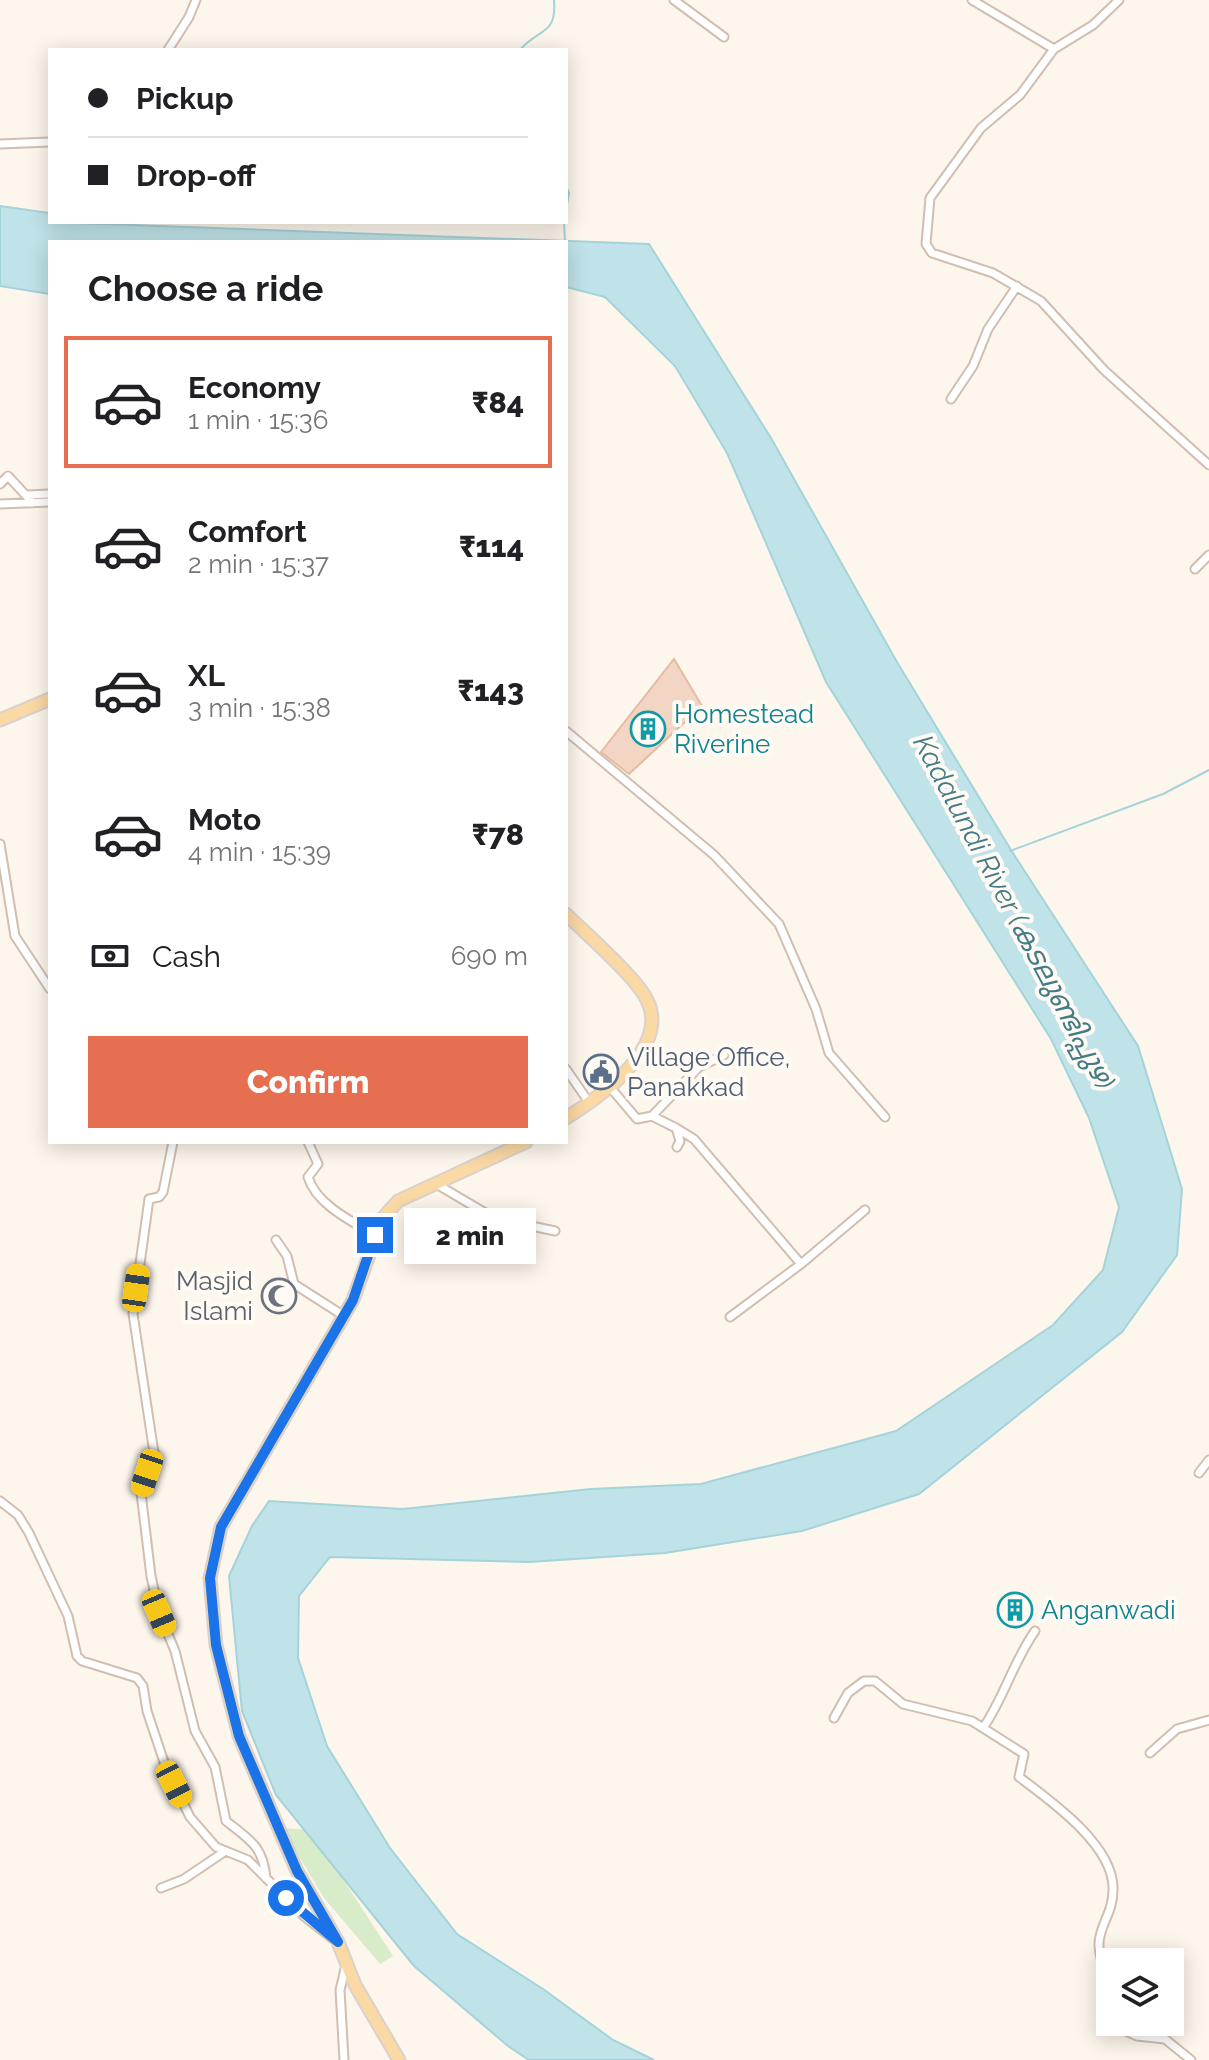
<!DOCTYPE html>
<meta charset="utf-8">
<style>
body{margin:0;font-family:Raleway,"Noto Sans Malayalam",sans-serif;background:#f2f2f2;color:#202124;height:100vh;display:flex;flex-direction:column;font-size:30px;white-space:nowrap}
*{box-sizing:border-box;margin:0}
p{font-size:26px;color:#757577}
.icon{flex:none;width:44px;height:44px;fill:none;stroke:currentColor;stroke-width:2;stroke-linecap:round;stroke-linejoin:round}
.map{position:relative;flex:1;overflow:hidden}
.panel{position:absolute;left:48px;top:240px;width:520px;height:904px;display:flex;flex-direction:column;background:#fff;border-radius:0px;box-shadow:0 4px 20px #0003}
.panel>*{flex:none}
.guide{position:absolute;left:48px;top:48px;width:520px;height:176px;border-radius:0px;box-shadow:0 4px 20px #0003;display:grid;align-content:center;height:176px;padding:0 40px;background:#fff}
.controls{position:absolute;left:1096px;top:1948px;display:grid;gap:16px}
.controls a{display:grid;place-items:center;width:88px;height:88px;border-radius:0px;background:#fff;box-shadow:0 4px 20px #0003;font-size:40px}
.end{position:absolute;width:36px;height:36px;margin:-18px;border:10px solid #1a73e8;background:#fff;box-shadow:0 0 0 4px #fff}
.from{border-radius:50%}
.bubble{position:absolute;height:56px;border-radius:0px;background:#fff;box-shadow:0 4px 20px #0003;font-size:26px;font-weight:800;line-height:56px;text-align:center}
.car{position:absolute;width:24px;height:48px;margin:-24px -12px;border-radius:10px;box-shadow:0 0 6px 2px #0007;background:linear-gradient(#f5c518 24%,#345 0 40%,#f5c518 0 76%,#345 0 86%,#f5c518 0)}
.guide b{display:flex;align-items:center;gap:28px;height:76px;font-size:30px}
.guide b+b{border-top:2px solid #e0e0e0}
.guide i{width:20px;height:20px;background:#202124}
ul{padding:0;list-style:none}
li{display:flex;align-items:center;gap:24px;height:132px;margin:0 16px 12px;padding:0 24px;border:4px solid transparent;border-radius:0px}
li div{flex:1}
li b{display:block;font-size:30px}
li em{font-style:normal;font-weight:800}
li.on{border-color:#e76f51}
li>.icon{width:72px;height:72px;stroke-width:1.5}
h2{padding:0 40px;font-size:36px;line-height:96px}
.pay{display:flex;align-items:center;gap:20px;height:88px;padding:0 40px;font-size:30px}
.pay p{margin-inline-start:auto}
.cta{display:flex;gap:16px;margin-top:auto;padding:16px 40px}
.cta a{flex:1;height:92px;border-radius:0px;background:#e76f51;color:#fff;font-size:32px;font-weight:800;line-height:92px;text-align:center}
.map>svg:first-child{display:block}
</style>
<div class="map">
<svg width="1209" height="2060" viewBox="0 0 1209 2060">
<rect width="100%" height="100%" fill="#fdf6ec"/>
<path fill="#d8ecc9" d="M282 1828 311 1830 393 1956 380 1964 324 1898Z"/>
<path fill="#bfe3e8" stroke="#a5d3da" stroke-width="2" d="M0 206 50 213V222L649 244 771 438 897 662 1011 850 1138 1046 1182 1189 1177 1255 1122 1332 919 1494 802 1531 665 1553 529 1562 330 1557 299 1596 298 1658 327 1746 390 1848 457 1934 543 1989 613 2040 654 2060H529L508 2046 414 1966 276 1795 242 1711 229 1576 252 1526 269 1501 403 1509 591 1489 701 1484 896 1431 1053 1325 1103 1270 1119 1207 1089 1118 1051 1039 826 682 727 453 675 366 605 297 566 287V242H50V294L0 286Z"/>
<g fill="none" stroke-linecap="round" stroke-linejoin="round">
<path stroke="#a5d3da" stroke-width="2" d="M520 50C538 28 557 36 554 0
M566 186 569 193 566 210
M564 222 565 242
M1010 851 1163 794 1209 770"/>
</g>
<path fill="#f3d5c3" stroke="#e6bba3" stroke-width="2" d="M674 659 702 706 629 774 601 752Z"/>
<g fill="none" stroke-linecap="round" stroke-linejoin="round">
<g stroke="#d1beb0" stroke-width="11">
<path id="street" d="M674 0 724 37
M972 0 1054 49
M1119 0 1093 25 1054 49 1020 95 981 128 930 198 926 244 932 253 993 273 1041 301 1104 370 1209 465
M168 50 189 17 196 0
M0 144 50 142
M951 399 973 366 988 329 1017 286
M0 484 8 476 33 503
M26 495 50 494
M0 504 50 502
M1195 569 1209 555
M566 731 714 855 779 924 816 1009 829 1053 885 1117
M0 844 15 936 50 989
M566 1069 588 1101
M610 1087 637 1119 652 1116 676 1128 680 1141 677 1147
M652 1116 699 1067 724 1055
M676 1128 694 1139 801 1264 730 1317
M173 1142 163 1192 159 1197 149 1199 133 1314 154 1453 141 1493 151 1576 159 1613 175 1651 195 1731 215 1767 226 1821C250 1840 263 1846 266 1878
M308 1142 318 1164 308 1177C316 1204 351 1221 375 1235
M438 1185 494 1218 555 1231
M276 1240 287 1256 294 1284 344 1316
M801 1264 865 1210
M1199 1473 1209 1460
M0 1501 18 1515 29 1533 68 1616 77 1656 82 1661 137 1678 143 1686 147 1711 166 1768 190 1817 216 1847 248 1860 305 1917 333 1939
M834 1718 848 1693 864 1681H875L903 1704 972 1721 1024 1754 1019 1777C1051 1801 1113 1845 1113 1888 1114 1924 1083 1933 1110 1978
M983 1728C1004 1698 1013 1662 1035 1631
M1150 1753 1177 1729 1209 1720
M161 1888 184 1879 224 1852
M1120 2022 1121 2029 1137 2036 1165 2039 1191 2060
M344 2060 340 1990 346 1965"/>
</g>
<g stroke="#dad1cd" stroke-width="15">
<path id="primary" d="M0 720 50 699
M566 914C586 934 636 977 647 1000 671 1047 600 1097 566 1118
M399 2060 355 1985 338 1942 297 1871 239 1736 216 1645 210 1578 221 1527 353 1300 382 1219 398 1201 526 1142"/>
</g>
<use href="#street" stroke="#fff" stroke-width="7"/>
<use href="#primary" stroke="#fbd9a5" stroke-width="11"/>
</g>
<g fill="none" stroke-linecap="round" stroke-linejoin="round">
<path stroke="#1a73e8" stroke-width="10" d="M286 1898 338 1942 297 1871 239 1736 216 1645 210 1578 221 1527 353 1300 375 1235"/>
</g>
<defs>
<g id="building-ring" transform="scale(1.8)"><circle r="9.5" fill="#fffaf3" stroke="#0f9aa8" stroke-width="1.5"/><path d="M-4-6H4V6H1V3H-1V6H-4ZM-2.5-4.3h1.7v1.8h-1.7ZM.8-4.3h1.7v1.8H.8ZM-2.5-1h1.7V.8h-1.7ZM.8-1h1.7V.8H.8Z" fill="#0f9aa8"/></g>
<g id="civic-ring" transform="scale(1.8)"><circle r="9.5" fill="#fffaf3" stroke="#5c6f8a" stroke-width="1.5"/><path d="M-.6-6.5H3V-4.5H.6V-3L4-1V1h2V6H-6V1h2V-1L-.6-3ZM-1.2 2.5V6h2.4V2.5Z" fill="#5c6f8a"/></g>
<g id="mosque-ring" transform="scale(1.8)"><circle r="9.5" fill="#fffaf3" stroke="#6b7280" stroke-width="1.5"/><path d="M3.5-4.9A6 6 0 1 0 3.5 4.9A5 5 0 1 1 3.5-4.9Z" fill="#6b7280"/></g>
</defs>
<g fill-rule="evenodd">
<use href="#building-ring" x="648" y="729"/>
<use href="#civic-ring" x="601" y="1072"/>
<use href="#mosque-ring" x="279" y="1296"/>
<use href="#building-ring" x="1015" y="1610"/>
</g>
<g text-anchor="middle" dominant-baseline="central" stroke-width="8" stroke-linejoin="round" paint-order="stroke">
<g font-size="26" fill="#0d838f" stroke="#fffaf3" text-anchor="start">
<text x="674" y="714">Homestead<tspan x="674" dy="30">Riverine</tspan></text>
<text x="1041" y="1610">Anganwadi</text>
</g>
<g font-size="26" fill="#4e5e75" stroke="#fffaf3" text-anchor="start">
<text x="627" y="1057">Village Office,<tspan x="627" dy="30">Panakkad</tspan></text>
</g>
<g font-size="26" fill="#5b616d" stroke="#fffaf3" text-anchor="end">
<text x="253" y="1281">Masjid<tspan x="253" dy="30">Islami</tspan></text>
</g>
<g font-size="28" font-style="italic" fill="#437c86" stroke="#fffaf3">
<text transform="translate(1014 912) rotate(62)">Kadalundi River (കടലുണ്ടിപ്പുഴ)</text>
</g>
</g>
</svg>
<div class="controls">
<a><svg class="icon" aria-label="layers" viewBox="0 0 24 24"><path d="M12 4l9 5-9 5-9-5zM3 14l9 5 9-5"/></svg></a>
</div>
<i class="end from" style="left:286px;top:1898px"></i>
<i class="end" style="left:375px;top:1235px"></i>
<div class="bubble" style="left:404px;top:1208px;width:132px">2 min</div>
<i class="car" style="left:136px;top:1288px;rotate:8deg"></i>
<i class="car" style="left:147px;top:1473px;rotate:198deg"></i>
<i class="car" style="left:159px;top:1613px;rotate:157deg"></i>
<i class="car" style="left:174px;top:1784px;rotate:153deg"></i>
<div class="guide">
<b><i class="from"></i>Pickup</b>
<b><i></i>Drop-off</b>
</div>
<section class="panel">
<h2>Choose a ride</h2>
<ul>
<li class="on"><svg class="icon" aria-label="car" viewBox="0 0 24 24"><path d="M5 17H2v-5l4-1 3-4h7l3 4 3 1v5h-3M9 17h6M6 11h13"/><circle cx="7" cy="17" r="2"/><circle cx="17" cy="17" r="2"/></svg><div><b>Economy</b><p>1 min · 15:36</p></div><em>₹84</em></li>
<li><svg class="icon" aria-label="car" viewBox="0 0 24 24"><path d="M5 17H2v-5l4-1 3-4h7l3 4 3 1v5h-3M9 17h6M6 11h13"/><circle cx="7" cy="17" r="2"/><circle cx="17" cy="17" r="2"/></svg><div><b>Comfort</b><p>2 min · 15:37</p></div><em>₹114</em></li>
<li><svg class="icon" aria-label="car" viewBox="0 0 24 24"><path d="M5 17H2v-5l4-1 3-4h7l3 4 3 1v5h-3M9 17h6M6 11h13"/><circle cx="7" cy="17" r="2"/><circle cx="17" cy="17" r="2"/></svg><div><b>XL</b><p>3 min · 15:38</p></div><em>₹143</em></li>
<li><svg class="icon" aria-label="car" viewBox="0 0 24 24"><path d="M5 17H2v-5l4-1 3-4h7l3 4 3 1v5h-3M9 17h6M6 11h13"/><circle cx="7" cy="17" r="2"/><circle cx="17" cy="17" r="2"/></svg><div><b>Moto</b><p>4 min · 15:39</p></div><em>₹78</em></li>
</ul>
<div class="pay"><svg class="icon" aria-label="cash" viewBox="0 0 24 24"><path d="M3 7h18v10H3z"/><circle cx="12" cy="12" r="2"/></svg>Cash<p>690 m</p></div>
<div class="cta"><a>Confirm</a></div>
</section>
</div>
